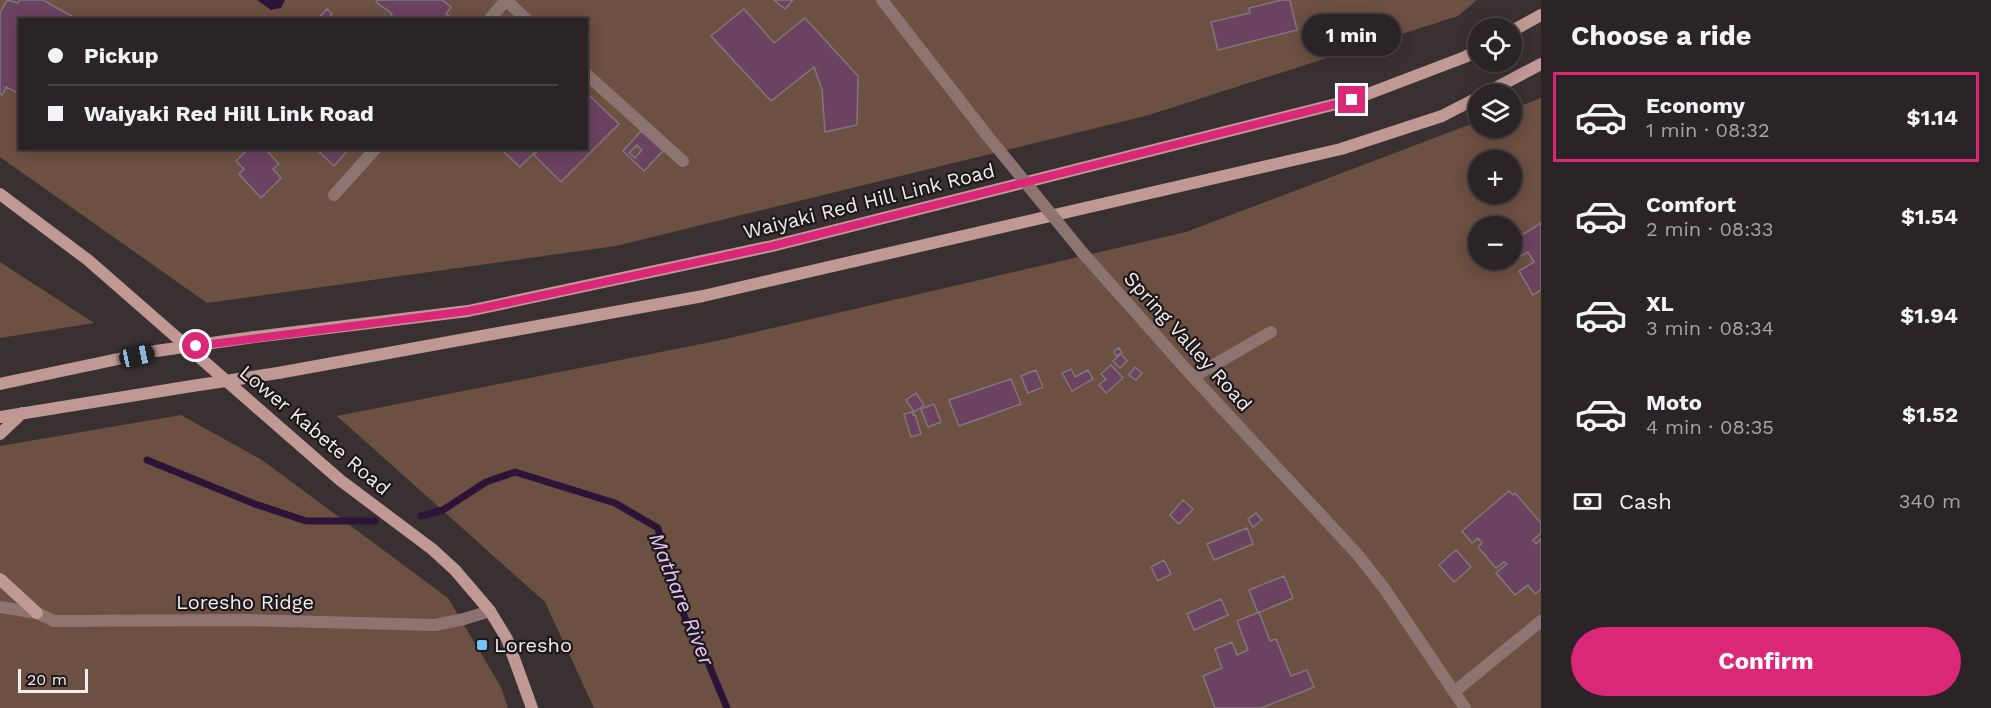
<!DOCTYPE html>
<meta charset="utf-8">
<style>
body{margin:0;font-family:"Work Sans",sans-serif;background:#332c2e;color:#f1f3f6;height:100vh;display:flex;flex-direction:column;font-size:22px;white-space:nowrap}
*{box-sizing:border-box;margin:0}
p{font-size:20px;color:#a6a4a7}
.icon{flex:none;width:33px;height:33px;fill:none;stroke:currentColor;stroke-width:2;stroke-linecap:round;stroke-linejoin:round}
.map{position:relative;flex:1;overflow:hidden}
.side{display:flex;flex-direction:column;background:#2b2426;width:450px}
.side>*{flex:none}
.top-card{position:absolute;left:18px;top:18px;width:570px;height:132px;border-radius:0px;box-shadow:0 3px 15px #0003,0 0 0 2px #474143;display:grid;align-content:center;height:132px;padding:0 30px;background:#2b2426}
.controls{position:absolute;left:1468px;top:18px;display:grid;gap:12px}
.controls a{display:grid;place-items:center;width:54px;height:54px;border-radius:50%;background:#2b2426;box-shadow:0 3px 15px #0003,0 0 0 2px #474143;font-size:30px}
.scale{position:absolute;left:18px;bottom:15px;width:70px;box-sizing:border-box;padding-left:6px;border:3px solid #f4eef0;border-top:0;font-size:16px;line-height:21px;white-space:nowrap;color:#f4eef0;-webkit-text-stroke:4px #1d191a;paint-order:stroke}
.end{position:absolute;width:27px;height:27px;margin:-14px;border:8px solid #db2777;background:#fff;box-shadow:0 0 0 3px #fff}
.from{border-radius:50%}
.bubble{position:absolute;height:42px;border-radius:21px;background:#2b2426;box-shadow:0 3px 15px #0003,0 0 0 2px #474143;font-size:20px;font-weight:700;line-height:42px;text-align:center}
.car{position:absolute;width:18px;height:36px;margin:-18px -9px;border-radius:8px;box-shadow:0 0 4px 2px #0007;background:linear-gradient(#222 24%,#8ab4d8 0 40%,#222 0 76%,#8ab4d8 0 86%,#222 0)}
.top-card b{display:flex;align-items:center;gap:21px;height:57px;font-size:22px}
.top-card b+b{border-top:2px solid #474143}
.top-card i{width:15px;height:15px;background:#f1f3f6}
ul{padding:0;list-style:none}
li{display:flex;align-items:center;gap:18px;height:90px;margin:0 12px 9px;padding:0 18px;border:3px solid transparent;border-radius:0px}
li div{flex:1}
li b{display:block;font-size:22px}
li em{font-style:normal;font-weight:700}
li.on{border-color:#db2777}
li>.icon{width:54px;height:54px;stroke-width:1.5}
h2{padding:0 30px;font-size:27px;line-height:72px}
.pay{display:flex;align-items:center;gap:15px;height:66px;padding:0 30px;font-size:22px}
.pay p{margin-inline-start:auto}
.cta{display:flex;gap:12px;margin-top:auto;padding:12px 30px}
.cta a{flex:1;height:69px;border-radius:36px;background:#db2777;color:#fff;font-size:24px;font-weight:700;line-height:69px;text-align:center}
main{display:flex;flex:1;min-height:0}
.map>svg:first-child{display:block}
</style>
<main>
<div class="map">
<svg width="1541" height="708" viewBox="0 0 1541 708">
<rect width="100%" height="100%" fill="#393032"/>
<path fill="#6c5041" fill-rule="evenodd" d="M0 0H1477L1458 16 1149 115 616 246 207 303 0 157ZM20 20H586V148H20Z
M1541 98V708H594L545 602 337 416 721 340 1186 232 1479 121V128H1512V109ZM1479 160H1512V194H1479ZM1479 226H1512V260H1479Z
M0 262 94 323 0 338Z
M181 415 262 460 448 598 501 687 508 708H0V446Z"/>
<path fill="#2c1438" d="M257 0H285L281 8 271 10Z"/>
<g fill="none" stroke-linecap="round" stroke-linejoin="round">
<path stroke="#2c1438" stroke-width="7" d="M147 460 255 504 306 521H375
M421 516 443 510 486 482 515 472 615 503 658 528 669 577 687 623 707 660 727 708"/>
</g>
<path fill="#6b4260" stroke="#80777d" stroke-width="1.5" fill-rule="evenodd" d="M7 0 18 3 20 0H43L79 20H20V94L6 87 2 95 0 94V13Z
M377 0H442L451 7 446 14 449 16 446 20H389L392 14 376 2Z
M774 0H793L785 9Z
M1282 0H1290L1297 30 1218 50 1211 22 1250 13 1249 8Z
M327 9 332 14 326 20 318 19Z
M744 9 774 43 805 18 858 76 857 125 825 132 822 90 814 67 771 101 711 36Z
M589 95 619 124 561 182 534 155 540 148H586V98Z
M641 131 663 151 644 171 623 151ZM637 145 642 150 635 158 629 153Z
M249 148H264L279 164 273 169 281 178 261 198 239 174 244 169 236 161Z
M315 148H350L334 166Z
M500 148H531L534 153 520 167Z
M1541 223V290L1533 295 1519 271 1534 262 1528 252 1518 257 1512 246V241Z
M1119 348 1122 353 1116 356 1114 351Z
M1121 354 1127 361 1120 368 1113 361Z
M1111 365 1123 378 1106 393 1099 385 1106 379 1101 374Z
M1135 367 1142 373 1136 380 1129 375Z
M1071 369 1075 377 1088 370 1093 379 1072 391 1062 373Z
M1036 370 1043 387 1028 393 1021 376Z
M1011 379 1021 404 959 426 949 400Z
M916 393 924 405 914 412 906 400Z
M934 404 941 422 928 427 921 409Z
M912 412 913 415 915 414 921 434 911 437 904 414Z
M1509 491 1513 495 1515 493 1541 523V533L1533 540 1536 544 1541 539V589L1535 594 1528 585 1515 595 1496 573 1507 564 1504 562 1496 568 1478 547 1482 543 1478 538 1472 543 1462 531Z
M1183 500 1193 509 1179 524 1170 515Z
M1256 513 1262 520 1253 527 1248 519Z
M1247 528 1253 544 1214 560 1207 544Z
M1456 550 1471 567 1454 582 1439 565Z
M1164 560 1171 574 1158 581 1151 567Z
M1284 576 1293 598 1258 613 1249 590Z
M1221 599 1228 615 1194 630 1187 614Z
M1259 612 1270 641 1276 639 1291 676 1307 670 1314 687 1261 708H1215L1203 676 1222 668 1215 649 1232 642 1237 655 1248 650 1237 621Z"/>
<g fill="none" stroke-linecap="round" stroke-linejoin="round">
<path stroke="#8d7471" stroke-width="12" d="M489 20 506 0
M334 195 376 148
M1454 692 1541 621"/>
<path stroke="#8d7471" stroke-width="12" d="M506 0 527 20
M586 74 683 161
M1193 377 1271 332"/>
<path stroke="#8d7471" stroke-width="12" d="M882 0 986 134
M1082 252 1193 377 1358 555 1384 588 1465 708
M0 607 37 613 54 621 247 620 435 625 464 619 490 611"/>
<path stroke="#c09894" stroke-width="12" d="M1512 31 1541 15
M1484 94 1541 64
M0 194 88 260 340 480 432 549 455 570 490 611 507 639 532 708
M254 337 468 311 772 246 1352 100 1465 57 1479 49
M278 373 703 296 1341 149 1442 116 1479 97
M0 384 156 351
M0 417 192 386
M0 434 22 413
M0 579 37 613"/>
<path stroke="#8d7471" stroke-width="12" d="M986 134 1082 252"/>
<path stroke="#c09894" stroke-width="12" d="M156 351 254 337
M192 386 278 373"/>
</g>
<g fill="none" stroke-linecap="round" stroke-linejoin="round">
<path stroke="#db2777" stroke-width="8" d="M196 346 468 311 492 306 772 246 1352 100"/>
</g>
<rect fill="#73c1f6" stroke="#1d191a" stroke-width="2" x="476" y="639" width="12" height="12" rx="3"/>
<g text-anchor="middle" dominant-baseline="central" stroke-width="4.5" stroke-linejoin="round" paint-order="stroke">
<g font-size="20" fill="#f4eef0" stroke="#1d191a">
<text transform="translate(869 201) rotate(-14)">Waiyaki Red Hill Link Road</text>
<text transform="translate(1188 341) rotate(48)">Spring Valley Road</text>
<text transform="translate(315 430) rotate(40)">Lower Kabete Road</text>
<text x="245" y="602">Loresho Ridge</text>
</g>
<g font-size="20" fill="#f4eef0" stroke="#1d191a" text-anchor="start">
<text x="494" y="645">Loresho</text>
</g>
<g font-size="21" font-style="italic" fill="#e6c4f9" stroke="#1d191a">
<text transform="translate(682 599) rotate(68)">Mathare River</text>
</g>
</g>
</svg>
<div class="controls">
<a><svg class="icon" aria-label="locate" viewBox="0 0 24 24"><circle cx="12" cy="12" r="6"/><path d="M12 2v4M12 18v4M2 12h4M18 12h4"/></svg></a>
<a><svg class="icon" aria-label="layers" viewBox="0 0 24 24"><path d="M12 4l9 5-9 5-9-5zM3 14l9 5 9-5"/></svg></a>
<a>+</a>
<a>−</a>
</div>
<div class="scale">20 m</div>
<i class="end from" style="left:196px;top:346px"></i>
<i class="end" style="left:1352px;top:100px"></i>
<div class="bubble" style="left:1302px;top:14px;width:99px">1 min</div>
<i class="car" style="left:137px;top:356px;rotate:78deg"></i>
<div class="top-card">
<b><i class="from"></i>Pickup</b>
<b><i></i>Waiyaki Red Hill Link Road</b>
</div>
</div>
<section class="side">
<h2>Choose a ride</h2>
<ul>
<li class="on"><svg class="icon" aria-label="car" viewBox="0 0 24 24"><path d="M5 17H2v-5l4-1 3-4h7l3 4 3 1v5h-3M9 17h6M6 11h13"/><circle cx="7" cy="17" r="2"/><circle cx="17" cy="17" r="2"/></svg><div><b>Economy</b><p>1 min · 08:32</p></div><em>$1.14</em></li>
<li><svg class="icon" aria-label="car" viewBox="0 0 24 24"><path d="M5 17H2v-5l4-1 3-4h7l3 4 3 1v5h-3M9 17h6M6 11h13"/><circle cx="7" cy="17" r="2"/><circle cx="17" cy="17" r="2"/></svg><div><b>Comfort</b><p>2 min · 08:33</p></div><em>$1.54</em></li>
<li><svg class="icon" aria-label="car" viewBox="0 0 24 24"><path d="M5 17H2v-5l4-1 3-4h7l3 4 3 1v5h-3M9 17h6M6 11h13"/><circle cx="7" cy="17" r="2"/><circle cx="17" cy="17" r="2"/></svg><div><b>XL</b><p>3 min · 08:34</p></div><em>$1.94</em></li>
<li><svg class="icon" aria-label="car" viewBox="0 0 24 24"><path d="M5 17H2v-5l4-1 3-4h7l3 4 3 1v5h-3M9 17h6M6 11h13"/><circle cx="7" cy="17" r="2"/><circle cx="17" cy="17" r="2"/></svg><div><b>Moto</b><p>4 min · 08:35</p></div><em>$1.52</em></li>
</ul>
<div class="pay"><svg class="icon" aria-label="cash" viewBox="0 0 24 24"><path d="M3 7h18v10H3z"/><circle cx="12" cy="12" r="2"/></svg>Cash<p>340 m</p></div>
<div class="cta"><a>Confirm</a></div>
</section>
</main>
